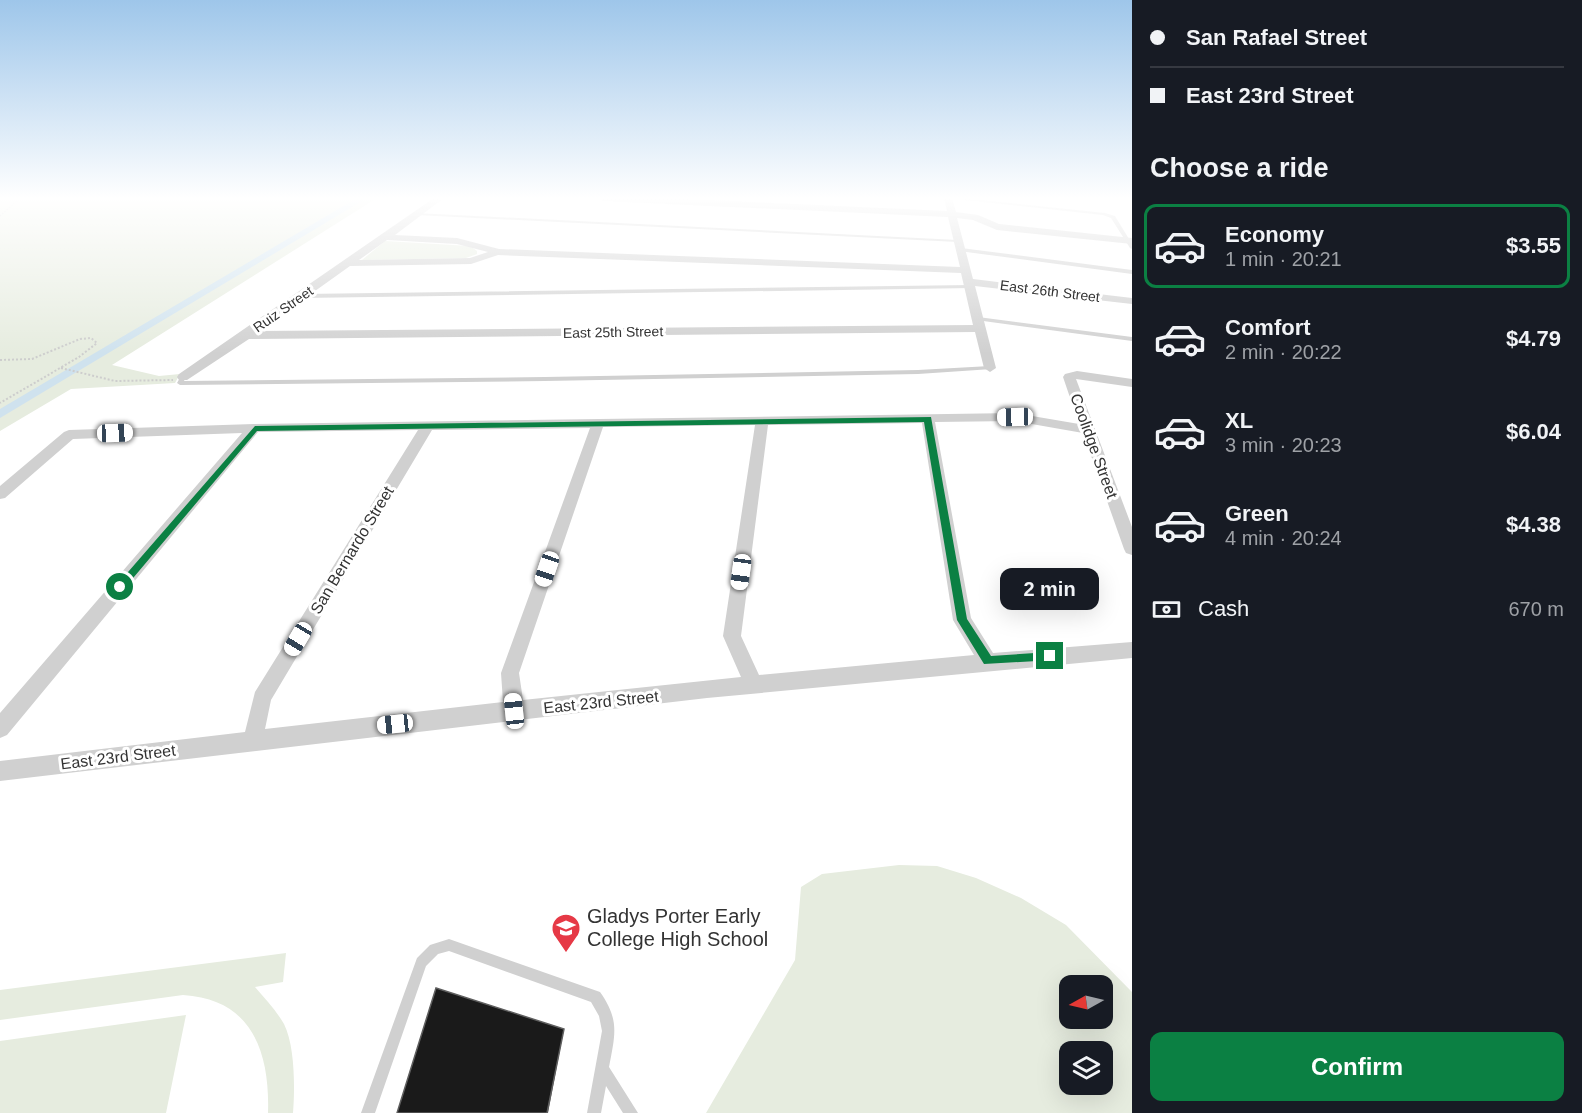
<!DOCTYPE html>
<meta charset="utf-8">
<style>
body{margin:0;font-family:Arial,sans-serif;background:#242831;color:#f1f3f6;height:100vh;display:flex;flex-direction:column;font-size:22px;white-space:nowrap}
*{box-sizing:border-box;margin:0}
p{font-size:20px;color:#9ea1a6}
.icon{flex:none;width:33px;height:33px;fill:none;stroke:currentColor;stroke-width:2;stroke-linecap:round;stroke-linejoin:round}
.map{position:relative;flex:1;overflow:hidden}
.side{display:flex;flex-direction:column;background:#171b24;width:450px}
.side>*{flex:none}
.guide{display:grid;align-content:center;height:132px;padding:0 18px;background:#171b24}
.needle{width:39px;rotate:262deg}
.tools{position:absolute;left:1059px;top:975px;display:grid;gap:12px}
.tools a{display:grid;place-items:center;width:54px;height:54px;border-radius:12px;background:#171b24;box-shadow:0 6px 24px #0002;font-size:30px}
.end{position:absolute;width:27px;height:27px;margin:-14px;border:8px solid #0b8043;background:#fff;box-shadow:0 0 0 3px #fff}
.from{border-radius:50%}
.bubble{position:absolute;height:42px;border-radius:12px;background:#171b24;box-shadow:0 6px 24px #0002;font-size:20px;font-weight:800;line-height:42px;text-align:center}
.car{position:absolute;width:18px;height:36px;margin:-18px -9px;border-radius:8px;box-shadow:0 0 4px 2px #0007;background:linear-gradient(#fff 24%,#345 0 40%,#fff 0 76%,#345 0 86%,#fff 0)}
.guide b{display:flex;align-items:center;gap:21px;height:57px;font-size:22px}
.guide b+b{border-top:2px solid #363941}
.guide i{width:15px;height:15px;background:#f1f3f6}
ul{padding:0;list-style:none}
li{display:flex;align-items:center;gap:18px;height:84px;margin:0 12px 9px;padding:0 6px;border:3px solid transparent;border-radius:12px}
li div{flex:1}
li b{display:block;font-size:22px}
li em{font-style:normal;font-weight:800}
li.on{border-color:#0b8043}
li>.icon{width:54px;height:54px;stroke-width:1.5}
h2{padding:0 18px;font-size:27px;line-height:72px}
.pay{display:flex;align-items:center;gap:15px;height:66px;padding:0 18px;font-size:22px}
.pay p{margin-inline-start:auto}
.action{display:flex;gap:12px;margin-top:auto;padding:12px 18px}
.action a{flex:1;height:69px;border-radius:12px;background:#0b8043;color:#fff;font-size:24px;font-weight:800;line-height:69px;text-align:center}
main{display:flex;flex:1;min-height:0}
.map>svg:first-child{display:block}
</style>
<main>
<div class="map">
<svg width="1132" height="1113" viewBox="0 0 1132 1113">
<rect width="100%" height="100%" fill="#fff"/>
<path fill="#e6ecdf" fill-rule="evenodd" d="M0 198H377L112 365 159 376 180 374 175 383 71 389 0 431Z
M385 241 470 246 477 251V254L466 258 362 260Z
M899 865 937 866 976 878 1021 898 1066 925 1132 992V1113H706L795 960 801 887 822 874ZM1070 986H1102V1018H1070ZM1070 1052H1102V1084H1070Z
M286 953 283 982 255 987C265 999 276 1010 284 1024 295 1046 295 1088 293 1113H268C270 1052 252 999 183 995L0 1020V990Z
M186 1015 166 1113H0V1041Z"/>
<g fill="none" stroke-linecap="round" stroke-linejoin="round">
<path fill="#cfe2ee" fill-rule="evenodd" d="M357 198H367L0 418V409Z"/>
<path stroke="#cdcdcd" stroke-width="1.5" stroke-dasharray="1.5 1.5" stroke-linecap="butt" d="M0 216 20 198"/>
<path stroke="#cdcdcd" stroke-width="2" stroke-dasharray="2 2" stroke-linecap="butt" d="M0 360 32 359 80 339 91 338 97 343 79 357 0 403
M61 368 115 381 173 380"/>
<path fill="#d0d0d0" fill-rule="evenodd" d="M946 198H962L1105 213 1115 216 1132 244V249L1130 248 1111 218 1103 215Z
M415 213 958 240 960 241 958 242 417 215H415Z
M961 248 1132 270V274L959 251 958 250Z
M970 285 972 286V288L302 298 299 296 302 294Z
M978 317 1132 337V341L976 320V318Z
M990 366 993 368 992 369 918 374 545 381 180 385 177 383 181 376 183 375 186 377 184 381 545 377 918 370Z
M449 939 600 992C620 1020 615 1035 609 1067L638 1113H623L606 1086 601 1113H587L602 1031 599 1016 591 1002 449 951 438 954 426 966 375 1113H361L417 958 430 945Z"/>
<path fill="#d0d0d0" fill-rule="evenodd" d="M434 198H444L395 235 457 238 499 249 960 267 948 217 603 201 599 198H664L947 211 944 198H952L956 212 978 215 999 224 1132 238V244L997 230 973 220 957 218 973 279 1132 298V304L975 286 996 368 990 372 984 368 975 332 249 339 187 380H179L177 377 179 374ZM387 240 457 244 488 252 470 258 359 260ZM498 255 961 273 973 325 259 331 350 266 471 264Z
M1077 371 1132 379V387L1076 379 1132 527V555L1126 553 1124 549 1083 433 1015 421 935 422 971 618 993 653 1132 642V658L707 698 0 781V761L245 732 255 692 418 430 258 432 7 735 0 738V713L242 433 73 439 5 498 0 499V486L64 432 69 430 254 424 1015 413 1079 424 1063 377 1065 374ZM922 423 953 620 974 655 759 675 741 636 768 425ZM755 425 723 636 741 677 523 700 519 673 603 427ZM590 428 501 673 503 702 265 729 271 700 432 430Z"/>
</g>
<path fill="#5f5f5f" d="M564 1029 548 1113H547Z"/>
<path fill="#1a1a1a" stroke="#5f5f5f" stroke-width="1.5" d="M436 988 564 1029 547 1113H397Z"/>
<linearGradient id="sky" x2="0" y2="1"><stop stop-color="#9ec6ea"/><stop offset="0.56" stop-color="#fff"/><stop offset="1" stop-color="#fff" stop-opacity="0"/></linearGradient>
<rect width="1132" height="354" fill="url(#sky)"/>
<path fill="#0b8043" d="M931 417 967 619 991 656 1050 652 1054 653V660L984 664 957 620 924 422 257 431 123 590H116L115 587 255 426Z"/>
<defs>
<g id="school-pin" transform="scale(1.5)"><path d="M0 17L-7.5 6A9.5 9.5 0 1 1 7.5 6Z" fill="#e63946" stroke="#fff"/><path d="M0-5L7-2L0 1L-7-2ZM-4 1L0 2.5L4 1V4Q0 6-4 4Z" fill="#fff"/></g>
</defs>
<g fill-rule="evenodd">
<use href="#school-pin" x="566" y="928"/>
</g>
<g text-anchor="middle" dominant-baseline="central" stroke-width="6" stroke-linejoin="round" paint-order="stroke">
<g font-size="14" fill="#333" stroke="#fff">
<text transform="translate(1050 291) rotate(7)">East 26th Street</text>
<text transform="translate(283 309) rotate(-35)">Ruiz Street</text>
<text transform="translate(613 332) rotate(-1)">East 25th Street</text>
</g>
<g font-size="16" fill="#333" stroke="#fff">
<text transform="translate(1094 446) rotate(70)">Coolidge Street</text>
<text transform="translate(352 550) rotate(-59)">San Bernardo Street</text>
<text transform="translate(601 702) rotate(-6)">East 23rd Street</text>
<text transform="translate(118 757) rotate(-7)">East 23rd Street</text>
</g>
<g font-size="20" fill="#333" stroke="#fff" text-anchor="start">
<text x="587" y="916">Gladys Porter Early<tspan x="587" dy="23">College High School</tspan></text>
</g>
</g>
</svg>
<div class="tools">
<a><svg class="needle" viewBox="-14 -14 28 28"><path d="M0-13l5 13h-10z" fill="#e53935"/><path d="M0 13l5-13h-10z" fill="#9ea1a6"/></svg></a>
<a><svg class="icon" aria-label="layers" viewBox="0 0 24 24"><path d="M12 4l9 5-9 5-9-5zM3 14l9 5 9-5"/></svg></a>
</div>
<i class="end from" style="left:120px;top:587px"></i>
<i class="end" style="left:1050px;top:656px"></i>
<div class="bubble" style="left:1000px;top:568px;width:99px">2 min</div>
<i class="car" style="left:1015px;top:417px;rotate:269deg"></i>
<i class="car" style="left:115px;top:433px;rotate:88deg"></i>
<i class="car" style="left:547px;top:569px;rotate:199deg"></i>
<i class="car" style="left:741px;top:572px;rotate:188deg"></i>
<i class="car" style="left:298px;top:639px;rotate:211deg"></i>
<i class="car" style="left:514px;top:711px;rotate:354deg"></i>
<i class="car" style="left:395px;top:724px;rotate:264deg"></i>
</div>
<section class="side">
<div class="guide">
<b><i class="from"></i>San Rafael Street</b>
<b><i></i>East 23rd Street</b>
</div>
<h2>Choose a ride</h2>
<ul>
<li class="on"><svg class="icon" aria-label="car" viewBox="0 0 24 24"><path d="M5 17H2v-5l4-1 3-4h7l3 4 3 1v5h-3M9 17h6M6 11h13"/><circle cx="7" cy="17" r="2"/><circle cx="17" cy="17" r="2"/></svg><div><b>Economy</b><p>1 min · 20:21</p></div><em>$3.55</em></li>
<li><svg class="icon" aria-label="car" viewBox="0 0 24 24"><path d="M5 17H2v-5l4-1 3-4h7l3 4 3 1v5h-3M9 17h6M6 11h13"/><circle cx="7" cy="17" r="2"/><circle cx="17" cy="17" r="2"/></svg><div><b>Comfort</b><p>2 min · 20:22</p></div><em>$4.79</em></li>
<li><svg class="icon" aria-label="car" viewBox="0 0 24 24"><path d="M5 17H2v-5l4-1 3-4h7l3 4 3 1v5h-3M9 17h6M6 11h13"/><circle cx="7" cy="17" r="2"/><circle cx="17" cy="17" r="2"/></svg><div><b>XL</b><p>3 min · 20:23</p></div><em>$6.04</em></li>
<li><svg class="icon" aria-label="car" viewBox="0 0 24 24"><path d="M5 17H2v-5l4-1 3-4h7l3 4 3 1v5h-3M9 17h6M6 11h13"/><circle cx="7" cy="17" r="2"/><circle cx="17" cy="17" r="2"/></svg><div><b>Green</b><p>4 min · 20:24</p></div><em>$4.38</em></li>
</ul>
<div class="pay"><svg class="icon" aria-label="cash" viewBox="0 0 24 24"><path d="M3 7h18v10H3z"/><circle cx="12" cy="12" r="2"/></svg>Cash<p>670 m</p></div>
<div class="action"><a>Confirm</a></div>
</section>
</main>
